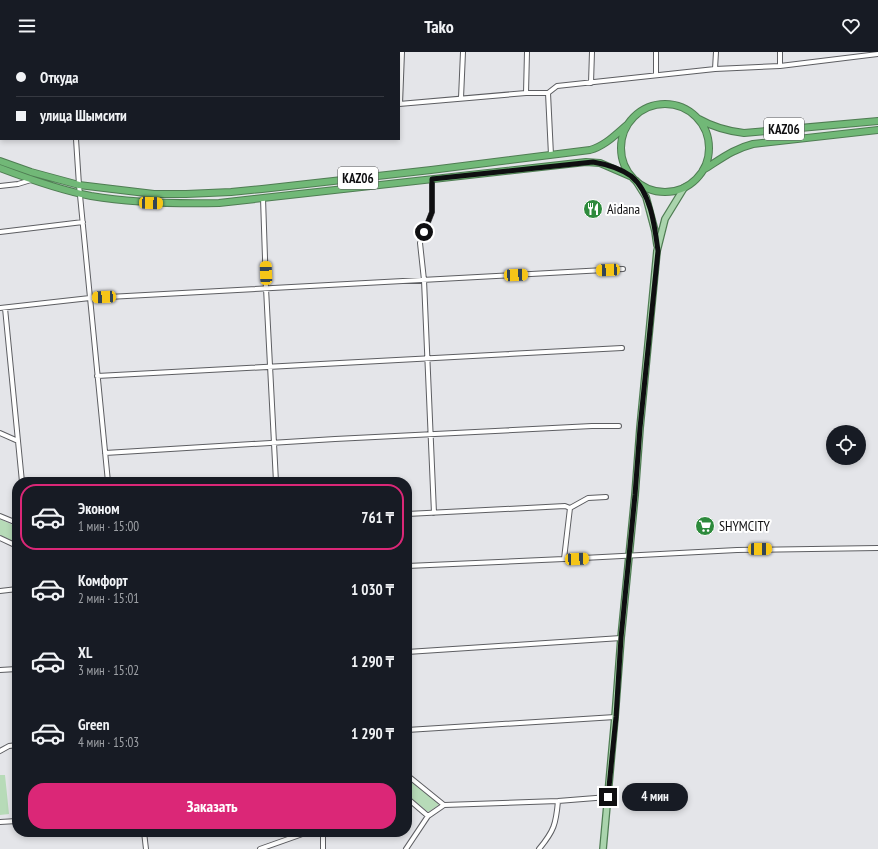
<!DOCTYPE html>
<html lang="ru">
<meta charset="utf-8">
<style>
body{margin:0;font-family:"PT Sans Narrow",sans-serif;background:#242831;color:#f1f3f6;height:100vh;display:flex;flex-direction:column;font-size:15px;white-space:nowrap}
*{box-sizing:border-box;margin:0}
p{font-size:13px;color:#9ea1a6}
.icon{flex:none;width:22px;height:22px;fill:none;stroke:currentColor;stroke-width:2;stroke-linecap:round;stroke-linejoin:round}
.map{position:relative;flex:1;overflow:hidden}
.sheet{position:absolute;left:12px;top:425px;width:400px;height:360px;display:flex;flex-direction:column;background:#171b24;border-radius:16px;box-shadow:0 2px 6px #0003}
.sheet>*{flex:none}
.hud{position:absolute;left:0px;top:0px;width:400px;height:88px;box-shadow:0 2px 6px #0003;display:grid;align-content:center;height:88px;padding:0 16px;background:#171b24}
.buttons{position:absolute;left:826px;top:373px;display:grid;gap:8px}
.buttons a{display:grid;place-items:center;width:40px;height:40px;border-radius:50%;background:#171b24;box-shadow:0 2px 6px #0003;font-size:20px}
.end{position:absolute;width:18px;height:18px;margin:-9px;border:5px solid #0f0f11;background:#fff;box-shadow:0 0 0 2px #fff}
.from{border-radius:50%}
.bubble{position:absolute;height:28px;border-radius:14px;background:#171b24;box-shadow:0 2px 6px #0003;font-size:13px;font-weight:600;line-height:28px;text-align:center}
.car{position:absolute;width:12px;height:24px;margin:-12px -6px;border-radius:5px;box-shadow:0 0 3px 1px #0007;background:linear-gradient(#f5c518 24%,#345 0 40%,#f5c518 0 76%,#345 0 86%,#f5c518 0)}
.hud b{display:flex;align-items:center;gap:14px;height:38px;font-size:15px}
.hud b+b{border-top:1px solid #363941}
.hud i{width:10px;height:10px;background:#f1f3f6}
ul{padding:7px 0 0;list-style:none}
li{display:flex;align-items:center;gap:12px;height:66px;margin:0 8px 6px;padding:0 8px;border:2px solid transparent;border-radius:16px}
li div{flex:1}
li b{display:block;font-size:15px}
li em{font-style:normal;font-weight:600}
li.current{border-color:#db2777}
li>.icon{width:36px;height:36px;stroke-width:1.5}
.action{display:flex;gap:8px;margin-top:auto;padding:8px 16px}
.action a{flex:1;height:46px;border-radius:16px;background:#db2777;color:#fff;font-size:16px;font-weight:600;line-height:46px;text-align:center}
header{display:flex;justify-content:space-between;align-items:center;height:52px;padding:0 16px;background:#171b24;font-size:18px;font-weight:600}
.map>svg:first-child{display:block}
</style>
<header><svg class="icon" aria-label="menu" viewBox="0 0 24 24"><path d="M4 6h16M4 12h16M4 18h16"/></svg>Tako<svg class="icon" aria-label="heart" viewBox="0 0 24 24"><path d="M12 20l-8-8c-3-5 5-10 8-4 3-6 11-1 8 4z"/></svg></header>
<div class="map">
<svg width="878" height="797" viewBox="0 0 878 797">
<rect width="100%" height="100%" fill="#e4e5e9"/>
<path fill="#b7dbb8" d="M0 467 17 475V491L0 483Z
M0 723H5L9 762 0 763Z
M407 726 437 750 439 753 428 760 407 743Z"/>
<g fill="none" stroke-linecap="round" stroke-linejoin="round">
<g stroke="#5d5e62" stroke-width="6">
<path id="minor" d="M66 0V1
M656 0V23
M71 1V0
M340 1V0
M780 14V0
M715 17 716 0
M591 31 592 0
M526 41 527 0
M548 41 551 103
M461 46 463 0
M399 52 526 41H548L557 34 715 17 780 14 878 2
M400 52 402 0
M76 87 79 133 108 430
M432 127V160L420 191 424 228 434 461
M0 134 18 132 31 128
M263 146 266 236 276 430
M0 180 83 170
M0 256 90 246 623 217
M5 256 18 389
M97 324 622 296
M0 381 18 389 22 430
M105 401 335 387 592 374H619
M570 456 588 446 606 445
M407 462 565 454 570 456 564 507
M0 464 17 471
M0 486 17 494
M407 514 564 507 737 498 878 496
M0 539 17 537
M407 600 621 586
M0 618 17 617
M407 642 409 678
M407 678 615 665
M0 699 9 694 17 693
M407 723 444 753
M407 746 428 764
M0 770 17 769
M144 780 146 797
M323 780V797
M260 797 308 780
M406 797 428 764 444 753 558 749 608 745
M539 797C554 779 556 772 558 749"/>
</g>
<g stroke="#4f7d53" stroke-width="8">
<path id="major" d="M636 129 646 145 655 179 657 193
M603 797 615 665 621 586 635 443 640 376 657 199 665 167 684 136"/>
</g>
<g stroke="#4f7d53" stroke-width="8">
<path id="highway" d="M621 96a44 44 0 1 1 88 0a44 44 0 1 1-88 0Z
M699 67C713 75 727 79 744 81L878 69
M0 109 31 120 79 133 154 142H186L231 140 262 137 431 118 590 98C605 94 616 82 628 72
M0 116C29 127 60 138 91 144 134 151 176 152 219 151L586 110 600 111 630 124
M703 118C721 107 733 97 753 92L878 78"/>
</g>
<use href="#minor" stroke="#fff" stroke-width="4"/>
<use href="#major" stroke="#aad4ad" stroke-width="5.5"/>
<use href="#highway" stroke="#71b877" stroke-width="6"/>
</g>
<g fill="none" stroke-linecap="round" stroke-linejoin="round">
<path stroke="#0f0f11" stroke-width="5" d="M424 180 432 160V127L593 110C605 112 621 117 631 124 651 140 655 176 658 199L640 376 635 443 621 586 616 665 608 745"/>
</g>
<defs>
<g id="restaurant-disc" transform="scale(1)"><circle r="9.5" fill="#2d8a3c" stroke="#fff"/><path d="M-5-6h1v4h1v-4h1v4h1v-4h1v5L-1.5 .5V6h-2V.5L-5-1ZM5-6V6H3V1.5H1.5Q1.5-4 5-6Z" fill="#fff"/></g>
<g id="supermarket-disc" transform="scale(1)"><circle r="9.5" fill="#2d8a3c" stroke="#fff"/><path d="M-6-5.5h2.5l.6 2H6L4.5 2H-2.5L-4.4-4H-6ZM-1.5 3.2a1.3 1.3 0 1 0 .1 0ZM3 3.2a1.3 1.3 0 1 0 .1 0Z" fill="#fff"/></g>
</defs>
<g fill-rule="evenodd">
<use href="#restaurant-disc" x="593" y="157"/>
<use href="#supermarket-disc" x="705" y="474"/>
</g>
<g text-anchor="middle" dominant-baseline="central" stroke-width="4" stroke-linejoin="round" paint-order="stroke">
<g fill="#fff" stroke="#575758" stroke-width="1">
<rect x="764" y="66" width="40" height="22" rx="3"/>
<rect x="338" y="115" width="40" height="22" rx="3"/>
</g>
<g font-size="13" font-weight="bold" fill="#0f0f11">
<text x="784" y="77">KАZ06</text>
<text x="358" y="126">KАZ06</text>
</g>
<g font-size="14" fill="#0f0f11" stroke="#fff" text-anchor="start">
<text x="607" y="157">Aidana</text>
<text x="719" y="474">SHYMCITY</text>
</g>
</g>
</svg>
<div class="buttons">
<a><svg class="icon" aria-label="locate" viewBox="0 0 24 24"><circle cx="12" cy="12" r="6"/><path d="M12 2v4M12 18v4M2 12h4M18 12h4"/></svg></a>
</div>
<i class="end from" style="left:424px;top:180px"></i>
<i class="end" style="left:608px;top:745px"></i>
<div class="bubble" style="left:622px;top:731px;width:66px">4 мин</div>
<i class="car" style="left:151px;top:151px;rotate:92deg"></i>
<i class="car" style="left:608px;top:218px;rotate:267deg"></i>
<i class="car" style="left:266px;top:221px;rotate:358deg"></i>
<i class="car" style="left:516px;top:223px;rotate:87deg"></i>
<i class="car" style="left:104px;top:245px;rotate:267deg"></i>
<i class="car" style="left:760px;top:497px;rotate:89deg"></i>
<i class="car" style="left:577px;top:507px;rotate:87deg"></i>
<div class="hud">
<b><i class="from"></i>Откуда</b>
<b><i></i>улица Шымсити</b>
</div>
<section class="sheet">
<ul>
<li class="current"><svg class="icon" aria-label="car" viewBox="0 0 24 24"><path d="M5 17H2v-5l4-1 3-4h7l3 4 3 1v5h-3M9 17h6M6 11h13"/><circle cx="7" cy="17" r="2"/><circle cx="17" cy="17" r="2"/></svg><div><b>Эконом</b><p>1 мин · 15:00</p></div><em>761 ₸</em></li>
<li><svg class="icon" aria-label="car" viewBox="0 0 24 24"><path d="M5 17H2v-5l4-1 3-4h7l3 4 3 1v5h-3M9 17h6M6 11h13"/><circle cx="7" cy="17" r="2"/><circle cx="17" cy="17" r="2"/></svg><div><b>Комфорт</b><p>2 мин · 15:01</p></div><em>1 030 ₸</em></li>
<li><svg class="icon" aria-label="car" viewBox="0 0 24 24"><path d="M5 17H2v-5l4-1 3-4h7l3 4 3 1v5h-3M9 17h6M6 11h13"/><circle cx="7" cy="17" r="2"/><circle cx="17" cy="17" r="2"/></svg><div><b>XL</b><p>3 мин · 15:02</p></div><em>1 290 ₸</em></li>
<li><svg class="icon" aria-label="car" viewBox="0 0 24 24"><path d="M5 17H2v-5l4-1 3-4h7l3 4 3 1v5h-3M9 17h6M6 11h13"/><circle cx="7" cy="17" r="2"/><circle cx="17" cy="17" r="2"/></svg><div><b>Green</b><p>4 мин · 15:03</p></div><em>1 290 ₸</em></li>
</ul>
<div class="action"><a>Заказать</a></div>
</section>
</div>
